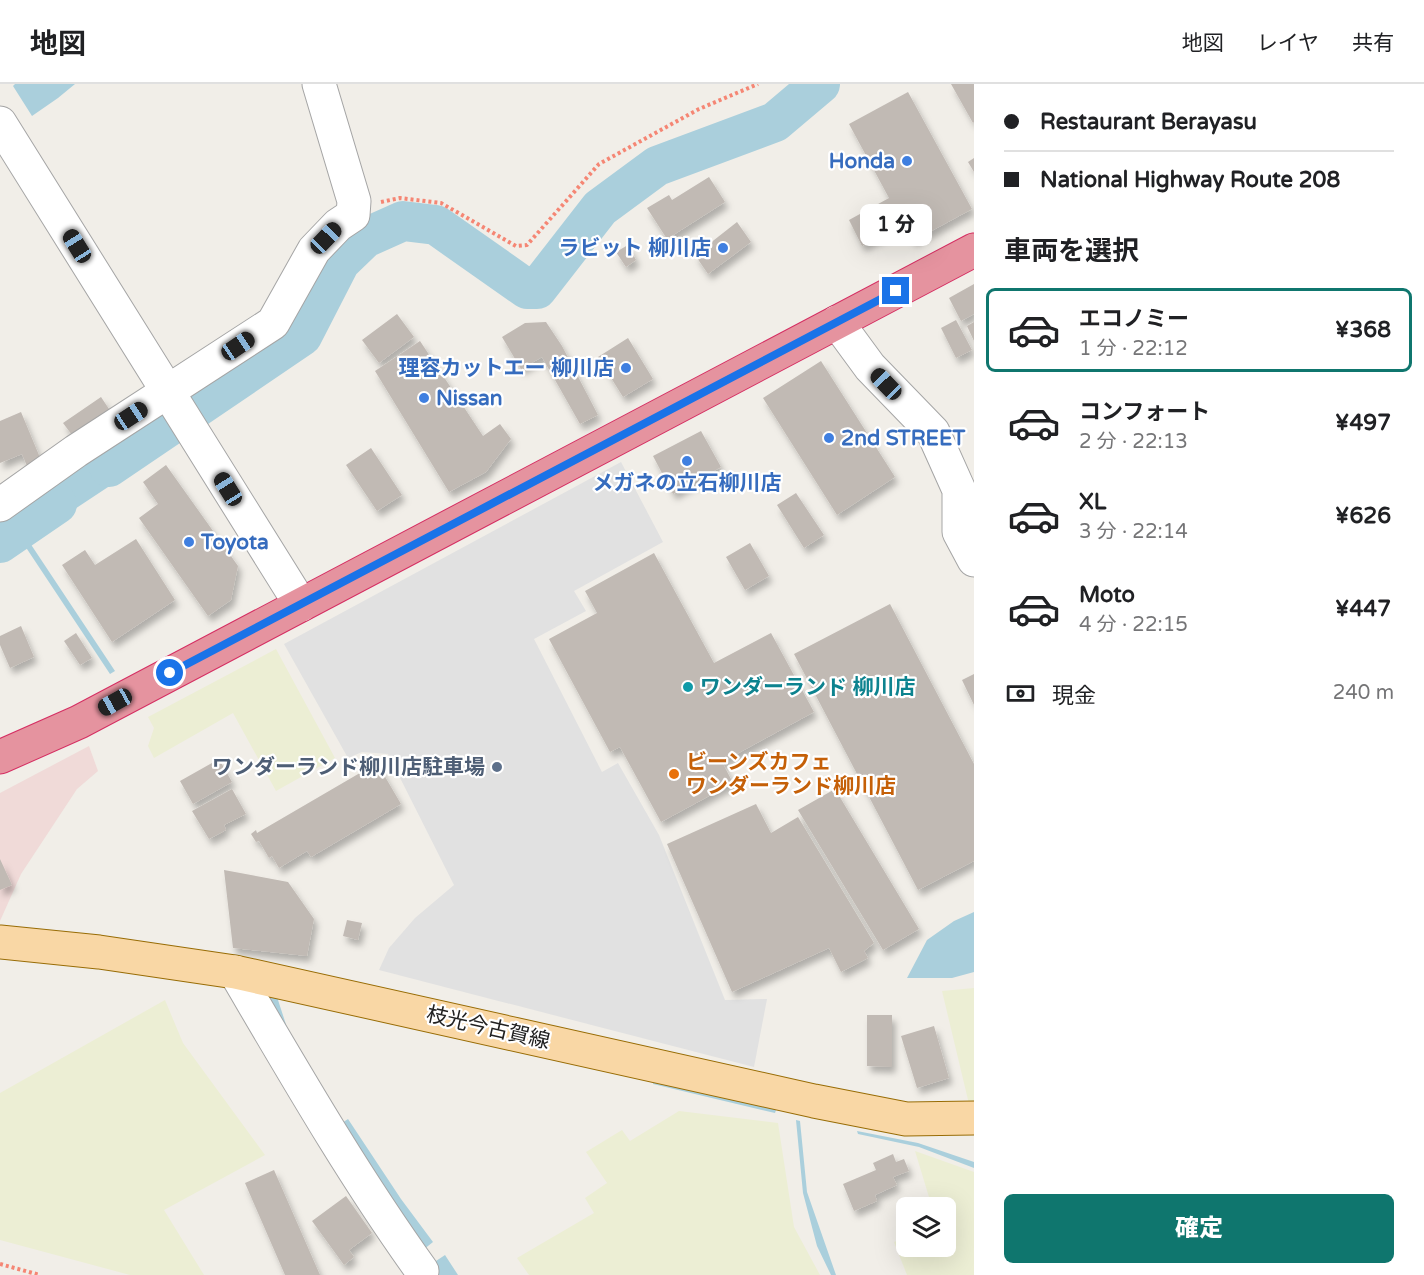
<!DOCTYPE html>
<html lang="ja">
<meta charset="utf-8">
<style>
body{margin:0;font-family:"Varela Round","Noto Sans JP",sans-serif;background:#f6f6f6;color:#202124;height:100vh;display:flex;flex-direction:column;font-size:22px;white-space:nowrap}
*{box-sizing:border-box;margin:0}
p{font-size:20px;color:#757577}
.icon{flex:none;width:33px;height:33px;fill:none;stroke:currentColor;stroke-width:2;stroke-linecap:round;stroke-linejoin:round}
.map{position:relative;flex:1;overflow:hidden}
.panel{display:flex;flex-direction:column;background:#fff;width:450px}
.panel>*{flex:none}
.banner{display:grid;align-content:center;height:132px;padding:0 30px;background:#fff}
.buttons{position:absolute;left:896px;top:1113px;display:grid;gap:12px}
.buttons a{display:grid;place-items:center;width:60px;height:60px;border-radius:9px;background:#fff;box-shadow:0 6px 24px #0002;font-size:30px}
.end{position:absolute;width:27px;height:27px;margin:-14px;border:8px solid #1a73e8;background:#fff;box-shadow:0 0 0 3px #fff}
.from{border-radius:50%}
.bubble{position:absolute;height:42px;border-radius:9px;background:#fff;box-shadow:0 6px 24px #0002;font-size:20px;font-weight:800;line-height:42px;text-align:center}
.car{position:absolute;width:18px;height:36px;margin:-18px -9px;border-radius:8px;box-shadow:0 0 4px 2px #0007;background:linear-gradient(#222 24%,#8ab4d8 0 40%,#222 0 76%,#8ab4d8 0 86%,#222 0)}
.banner b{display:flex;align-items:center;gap:21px;height:57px;font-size:22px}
.banner b+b{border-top:2px solid #e0e0e0}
.banner i{width:15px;height:15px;background:#202124}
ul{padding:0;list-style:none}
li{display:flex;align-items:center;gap:18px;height:84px;margin:0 12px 9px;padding:0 18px;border:3px solid transparent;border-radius:9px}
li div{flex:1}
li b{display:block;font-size:22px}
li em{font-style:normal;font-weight:800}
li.on{border-color:#0f766e}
li>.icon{width:54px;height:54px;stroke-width:1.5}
h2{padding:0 30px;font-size:27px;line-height:72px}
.pay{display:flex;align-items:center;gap:15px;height:66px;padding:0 30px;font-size:22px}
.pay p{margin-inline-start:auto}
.action{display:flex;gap:12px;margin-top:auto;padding:12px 30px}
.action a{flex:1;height:69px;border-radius:9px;background:#0f766e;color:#fff;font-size:24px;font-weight:800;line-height:69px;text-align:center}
header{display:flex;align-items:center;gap:36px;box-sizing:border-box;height:84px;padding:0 30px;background:#fff;border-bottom:2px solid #e0e0e0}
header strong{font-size:28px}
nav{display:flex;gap:33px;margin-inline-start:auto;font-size:21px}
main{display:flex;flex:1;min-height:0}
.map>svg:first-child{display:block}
</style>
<header>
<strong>地図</strong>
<nav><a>地図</a><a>レイヤ</a><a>共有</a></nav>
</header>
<main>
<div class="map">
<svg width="974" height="1191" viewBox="0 0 974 1191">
<defs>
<filter id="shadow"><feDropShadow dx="3.5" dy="6" stdDeviation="3" flood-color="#0004"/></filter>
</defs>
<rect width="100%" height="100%" fill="#f1eee8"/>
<path fill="#f0dad8" d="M89 662 98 687 77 705 21 790 0 837V709Z"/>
<path fill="#eceed4" d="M276 565 335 674 276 707 233 629 154 674 148 662 154 644 148 633Z
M974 904V1018L969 1020 942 907Z
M165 916 183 959 265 1071 164 1126 204 1191H130L0 1156V1009Z
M679 1027 778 1039 794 1143 820 1191H529L517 1174 594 1129 585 1114 607 1099 586 1068 622 1046 630 1057Z
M915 1067 974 1088V1191H907L894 1158 906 1153V1162H945V1124L932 1123Z"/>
<path fill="#e1e1e1" d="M621 378 663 458 574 507 586 527 534 555 602 688 618 679 659 751 725 916 767 915 754 983 379 886 389 864 415 834 454 801 388 670 362 668 348 674 284 560Z"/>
<path fill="#aacfdc" d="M15 0H75L58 14 32 32 13 2Z
M145 337 164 366 28 456 115 587 110 590 25 462 20 465 0 435Z
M974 828V888L952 894H907L927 856 954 837Z
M268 910H283L278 916 293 962 342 1039 348 1035 401 1115 433 1158 423 1166 286 965Z
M653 994 777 1023 775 1029 653 1000Z
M796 1036 800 1037 807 1108 836 1191H831L817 1162 803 1109Z
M857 1047 918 1059 974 1078V1084L919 1063 858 1050Z
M445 1171 458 1191H433L430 1181Z"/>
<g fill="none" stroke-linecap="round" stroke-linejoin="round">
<path stroke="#aacfdc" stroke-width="40" d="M109 383 302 252 340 178 365 154 403 137 436 141 527 205H537L600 124 657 82 775 38 820 0
M0 459 57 420"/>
</g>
<path fill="#c1bab4" filter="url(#shadow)" d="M951 0H974V38L973 39Z
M908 8 972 125 913 157 904 140 862 162 849 136 889 114 849 40Z
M974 74V88L968 78Z
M709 93 725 118 667 155 647 124 669 111 672 116Z
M737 138 751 158 708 190 695 171Z
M628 161 636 176 626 183 616 168Z
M974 200V230L961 237 949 214Z
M397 230 414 253 379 279 362 256Z
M956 236 972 266 956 274 941 244Z
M546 238 562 262 598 331 580 340 542 273 521 285 502 253 525 239Z
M974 238V257L967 242Z
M628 254 653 295 623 313 598 273Z
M420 257 483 352 500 340 511 355 486 388 449 408 375 287Z
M821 277 895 393 837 431 763 314Z
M101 313 115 334 78 359 63 339Z
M21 328 41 376 27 382 22 370 0 379V337Z
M701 347 721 383 673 410 653 372Z
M371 364 402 411 377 427 346 381Z
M166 381 238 482 231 516 208 532 139 434 158 420 143 398Z
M796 409 824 451 804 464 777 421Z
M136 455 175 516 112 558 62 481 85 466 95 481Z
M750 459 769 492 745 506 726 473Z
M654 469 714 579 771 549 814 628 722 678 733 699 661 738 620 663 610 668 549 555 597 529 585 507Z
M890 520 974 680V777L918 806 794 570Z
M21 542 34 573 10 584 0 561V552Z
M76 549 92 574 80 581 64 557Z
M974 590V621L962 596Z
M219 675 232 698 193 720 180 697Z
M377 679 401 720 311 773 307 767 279 784 272 772 269 774 259 757 256 758 251 750 256 746 257 749Z
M232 705 246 730 224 741 226 746 209 755 192 727Z
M835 705 919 845 883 866 798 726Z
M756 720 771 749 798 733 874 859 864 867 868 874 841 888 829 864 732 908 667 760Z
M0 775 12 801 0 806Z
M224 786 288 798 314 835 307 872 233 864Z
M347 836 362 839 358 856 343 852Z
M867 931H892V983L867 982Z
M934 942 949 994 917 1004 901 952Z
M893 1070 896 1078 904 1075 909 1087 893 1093 897 1101 875 1111 877 1117 854 1127 843 1100 876 1086 873 1079Z
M274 1086 320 1191H285L245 1099Z
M346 1112 372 1149 349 1166 354 1173 344 1181 312 1137Z"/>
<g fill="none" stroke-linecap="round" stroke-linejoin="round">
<g stroke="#a5a5a5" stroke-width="35">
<path id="minor" d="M0 39 301 521
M837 238 870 283 933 348 959 406V448L974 476
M0 421 76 367 273 239 314 166 338 141 353 131 354 117 319 0
M235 888C295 990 353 1091 422 1187L421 1191"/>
</g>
<g stroke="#986c05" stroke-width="35">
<path id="major" d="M0 858 99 868 235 888 814 1017 906 1035 974 1034"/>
</g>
<g stroke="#d52e62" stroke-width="35">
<path id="highway" d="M0 673 79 638 974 166"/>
</g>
<path stroke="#f58674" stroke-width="4" stroke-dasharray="3 3" stroke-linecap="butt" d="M381 118 400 114 441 119 516 162 527 161 599 80 699 25 758 0
M0 1180 40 1191"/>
<use href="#minor" stroke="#fff" stroke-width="33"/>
<use href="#major" stroke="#f9d7a5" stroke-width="33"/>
<use href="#highway" stroke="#e5939f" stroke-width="33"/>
</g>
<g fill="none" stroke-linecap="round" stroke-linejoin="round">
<path stroke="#1a73e8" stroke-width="8" d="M170 589 896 207"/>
</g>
<g fill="#3f7fe0" stroke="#fff" stroke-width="2">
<circle cx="907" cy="77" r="6"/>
<circle cx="723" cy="164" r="6"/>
<circle cx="626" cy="284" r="6"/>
<circle cx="424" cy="314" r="6"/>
<circle cx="829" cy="354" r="6"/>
<circle cx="687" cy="377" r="6"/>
<circle cx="189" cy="458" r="6"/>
</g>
<circle fill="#0f9aa8" stroke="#fff" stroke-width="2" cx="688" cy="603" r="6"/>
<circle fill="#5c6f8a" stroke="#fff" stroke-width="2" cx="497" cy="683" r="6"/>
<circle fill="#e8710a" stroke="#fff" stroke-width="2" cx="674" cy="690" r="6"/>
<g text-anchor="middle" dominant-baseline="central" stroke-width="4.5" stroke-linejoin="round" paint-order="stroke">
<g font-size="21" font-weight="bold" fill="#366cbe" stroke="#fff" text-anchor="end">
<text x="895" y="77">Honda</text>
<text x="711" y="164">ラビット 柳川店</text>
<text x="614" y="284">理容カットエー 柳川店</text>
<text x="436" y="314" text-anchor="start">Nissan</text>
<text x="841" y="354" text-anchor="start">2nd STREET</text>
<text x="687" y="399" text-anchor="middle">メガネの立石柳川店</text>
<text x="201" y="458" text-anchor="start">Toyota</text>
</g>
<g font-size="21" font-weight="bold" fill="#0d838f" stroke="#fff" text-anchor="start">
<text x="700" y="603">ワンダーランド 柳川店</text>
</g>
<g font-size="21" font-weight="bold" fill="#c56008" stroke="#fff" text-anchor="start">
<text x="686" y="678">ビーンズカフェ<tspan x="686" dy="24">ワンダーランド柳川店</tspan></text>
</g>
<g font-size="21" font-weight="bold" fill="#4e5e75" stroke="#fff" text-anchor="end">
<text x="485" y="683">ワンダーランド柳川店駐車場</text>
</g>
<g font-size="21" fill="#212121" stroke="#fff">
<text transform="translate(488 944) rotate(13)">枝光今古賀線</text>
</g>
</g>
</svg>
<div class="buttons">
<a><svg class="icon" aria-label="layers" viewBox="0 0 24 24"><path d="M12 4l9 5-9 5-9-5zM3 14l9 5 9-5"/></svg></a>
</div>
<i class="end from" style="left:170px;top:589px"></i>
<i class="end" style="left:896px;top:207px"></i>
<div class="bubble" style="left:860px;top:120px;width:72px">1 分</div>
<i class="car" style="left:326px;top:154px;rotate:44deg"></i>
<i class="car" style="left:77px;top:162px;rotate:328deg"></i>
<i class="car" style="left:238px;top:262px;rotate:56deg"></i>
<i class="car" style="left:886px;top:300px;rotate:316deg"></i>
<i class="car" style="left:131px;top:332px;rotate:57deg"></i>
<i class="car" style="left:228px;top:405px;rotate:328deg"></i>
<i class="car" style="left:115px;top:618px;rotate:241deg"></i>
</div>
<section class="panel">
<div class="banner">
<b><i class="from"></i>Restaurant Berayasu</b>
<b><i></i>National Highway Route 208</b>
</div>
<h2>車両を選択</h2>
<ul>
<li class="on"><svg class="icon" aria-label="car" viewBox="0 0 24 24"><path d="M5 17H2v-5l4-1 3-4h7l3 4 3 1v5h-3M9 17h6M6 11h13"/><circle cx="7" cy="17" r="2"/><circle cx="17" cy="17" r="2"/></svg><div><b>エコノミー</b><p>1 分 · 22:12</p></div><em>¥368</em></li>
<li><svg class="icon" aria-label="car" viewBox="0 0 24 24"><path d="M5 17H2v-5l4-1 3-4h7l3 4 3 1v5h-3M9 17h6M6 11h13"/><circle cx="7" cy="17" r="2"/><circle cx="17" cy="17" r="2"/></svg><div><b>コンフォート</b><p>2 分 · 22:13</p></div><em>¥497</em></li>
<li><svg class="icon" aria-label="car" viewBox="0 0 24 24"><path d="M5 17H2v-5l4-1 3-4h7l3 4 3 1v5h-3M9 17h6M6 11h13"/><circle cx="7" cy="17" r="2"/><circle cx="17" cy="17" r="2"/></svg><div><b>XL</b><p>3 分 · 22:14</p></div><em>¥626</em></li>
<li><svg class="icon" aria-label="car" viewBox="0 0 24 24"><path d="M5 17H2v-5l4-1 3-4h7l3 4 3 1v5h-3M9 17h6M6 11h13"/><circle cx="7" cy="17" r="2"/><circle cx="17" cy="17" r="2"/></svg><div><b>Moto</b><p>4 分 · 22:15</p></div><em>¥447</em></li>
</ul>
<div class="pay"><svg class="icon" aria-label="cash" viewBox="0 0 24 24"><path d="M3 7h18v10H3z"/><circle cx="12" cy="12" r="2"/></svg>現金<p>240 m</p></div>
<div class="action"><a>確定</a></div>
</section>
</main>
